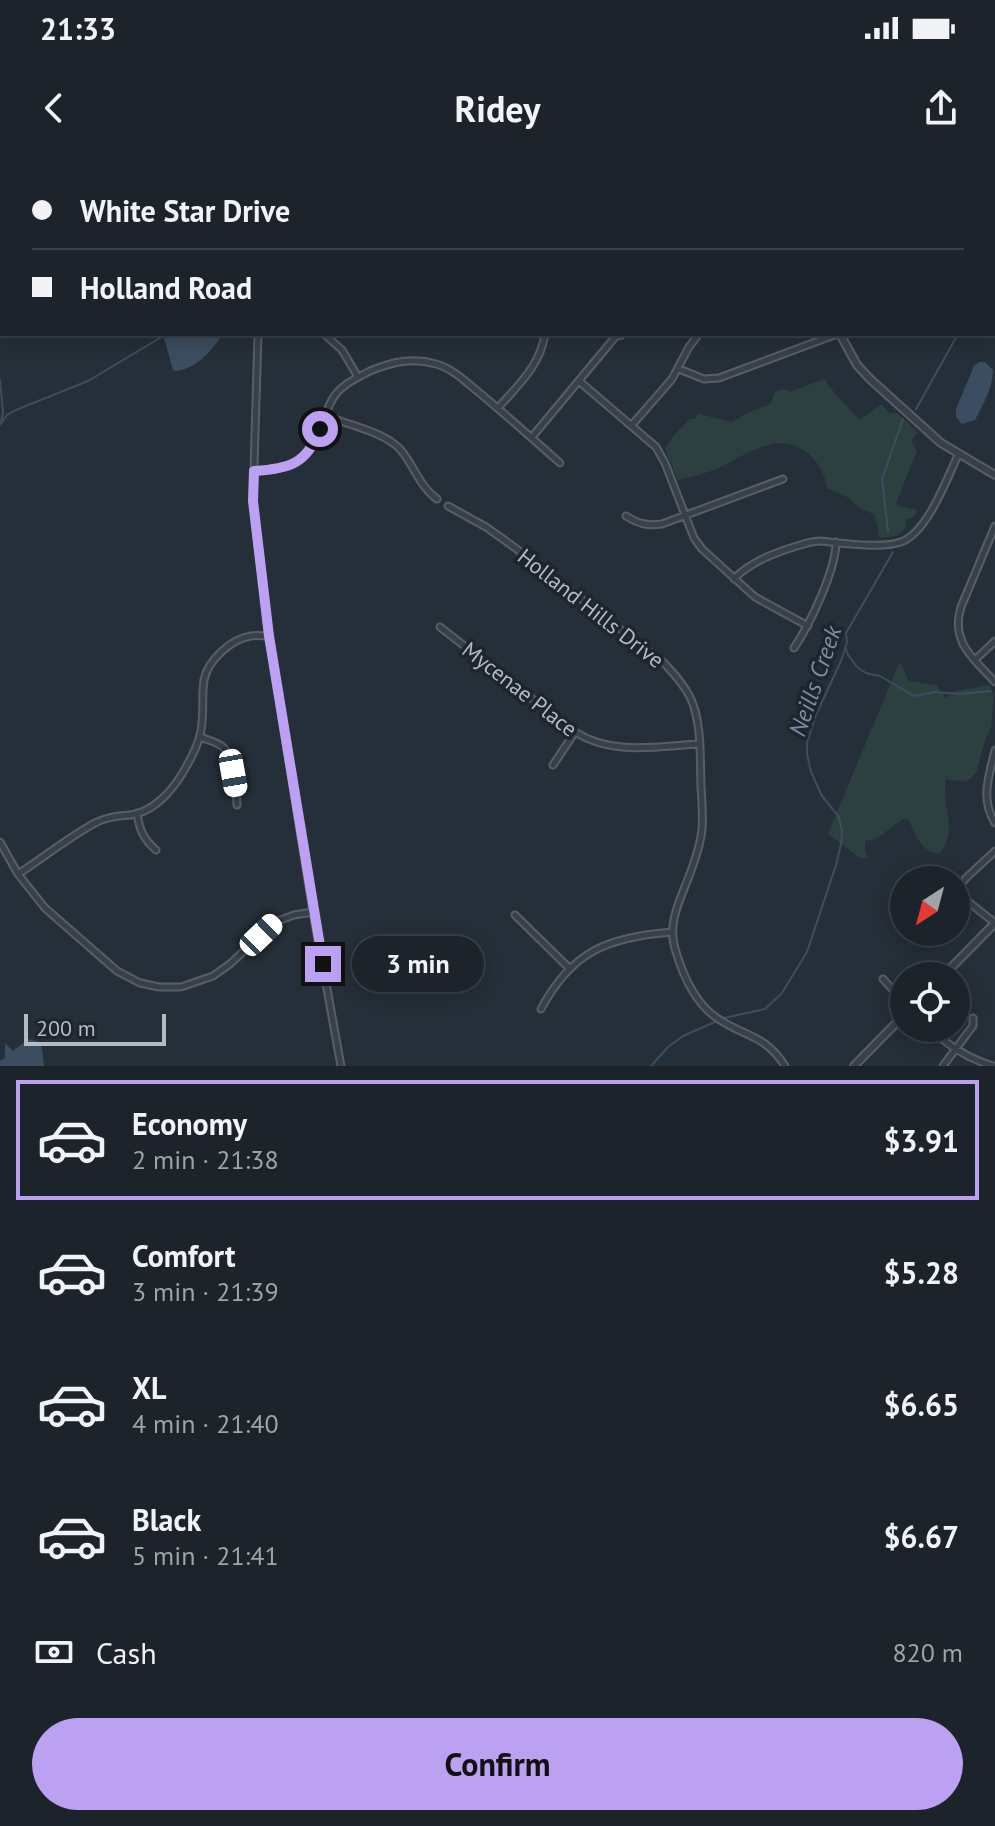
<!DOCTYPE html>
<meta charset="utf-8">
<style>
body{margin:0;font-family:"PT Sans",sans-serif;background:#292f37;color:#f1f3f6;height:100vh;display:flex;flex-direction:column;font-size:30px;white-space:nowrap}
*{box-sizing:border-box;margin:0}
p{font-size:26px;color:#a0a4a9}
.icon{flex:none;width:44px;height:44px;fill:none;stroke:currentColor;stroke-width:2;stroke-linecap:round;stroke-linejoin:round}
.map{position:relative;height:906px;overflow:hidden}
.sheet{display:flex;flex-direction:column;background:#1c232b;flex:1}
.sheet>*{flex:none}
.guide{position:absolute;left:0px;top:0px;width:996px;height:176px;box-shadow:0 4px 20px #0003,0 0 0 2px #3a4047;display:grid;align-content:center;height:176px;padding:0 32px;background:#1c232b}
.needle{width:52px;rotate:216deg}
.buttons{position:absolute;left:890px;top:706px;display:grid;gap:16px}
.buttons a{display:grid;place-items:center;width:80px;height:80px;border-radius:50%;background:#1c232b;box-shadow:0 4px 20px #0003,0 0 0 2px #3a4047;font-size:40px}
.scale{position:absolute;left:24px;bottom:20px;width:142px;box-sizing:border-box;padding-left:8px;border:4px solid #b4bbc5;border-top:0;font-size:22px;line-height:28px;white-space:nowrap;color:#b4bbc5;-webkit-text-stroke:6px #1e252f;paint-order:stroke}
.end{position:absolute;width:36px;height:36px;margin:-18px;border:10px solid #bca0f2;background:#111;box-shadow:0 0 0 4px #111}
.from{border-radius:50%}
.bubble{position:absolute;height:56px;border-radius:28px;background:#1c232b;box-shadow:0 4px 20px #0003,0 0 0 2px #3a4047;font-size:26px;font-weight:600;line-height:56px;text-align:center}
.car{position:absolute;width:24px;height:48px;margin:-24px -12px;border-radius:10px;box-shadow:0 0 6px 2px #0007;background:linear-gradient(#fff 24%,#345 0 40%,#fff 0 76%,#345 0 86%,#fff 0)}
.guide b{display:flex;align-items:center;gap:28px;height:76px;font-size:30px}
.guide b+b{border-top:2px solid #3a4047}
.guide i{width:20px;height:20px;background:#f1f3f6}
ul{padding:14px 0 0;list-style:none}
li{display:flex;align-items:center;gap:24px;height:120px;margin:0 16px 12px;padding:0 16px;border:4px solid transparent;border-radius:0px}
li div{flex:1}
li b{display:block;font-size:30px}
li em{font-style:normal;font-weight:600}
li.selected{border-color:#bca0f2}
li>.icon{width:72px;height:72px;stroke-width:1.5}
.pay{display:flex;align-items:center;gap:20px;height:88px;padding:0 32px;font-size:30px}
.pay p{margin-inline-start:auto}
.cta{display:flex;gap:16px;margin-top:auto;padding:16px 32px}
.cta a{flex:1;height:92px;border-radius:48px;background:#bca0f2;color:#111;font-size:32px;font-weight:600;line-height:92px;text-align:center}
.status{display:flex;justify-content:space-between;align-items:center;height:56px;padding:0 40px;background:#1c232b;direction:ltr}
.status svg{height:22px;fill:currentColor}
header{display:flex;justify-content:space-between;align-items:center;height:104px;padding:0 32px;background:#1c232b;font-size:36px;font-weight:600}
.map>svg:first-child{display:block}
</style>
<div class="status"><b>21:33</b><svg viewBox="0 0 49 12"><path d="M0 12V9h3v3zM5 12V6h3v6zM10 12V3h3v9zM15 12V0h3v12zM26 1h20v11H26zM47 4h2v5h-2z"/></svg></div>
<header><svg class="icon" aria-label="back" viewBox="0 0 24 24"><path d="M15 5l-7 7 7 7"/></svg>Ridey<svg class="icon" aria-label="share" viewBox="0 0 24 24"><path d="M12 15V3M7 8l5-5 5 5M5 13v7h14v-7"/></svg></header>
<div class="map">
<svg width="995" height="906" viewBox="0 0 995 906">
<rect width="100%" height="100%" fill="#252f39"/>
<path fill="#2d4040" d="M824 219 837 236 860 260 882 244 889 253H897L918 272 911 281 917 291 896 343 899 346 916 349 917 351 913 358H909L905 361 907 366C898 377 893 378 879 377L877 364 874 355 868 351 862 350 847 337 827 328C825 315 820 305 811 296 779 266 745 296 714 310 703 314 690 317 678 320L665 289 674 275 690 259H695L699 254 732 262 747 253 770 244 775 232 783 229 790 232Z
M899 503 902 504 906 516 909 521 936 525 946 538 955 531 989 525 994 536 991 567 986 577 976 613 966 622 946 619C940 645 960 671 939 694 920 691 916 674 908 659H903L876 679 865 681V690L868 698H860L828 674Z"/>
<path fill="#3d4d61" d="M163 174H223C211 191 197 209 175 211L173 210Z
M979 202H985L993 210C993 228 983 244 975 260L962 264 956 257V249L974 206Z
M28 879 39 882 42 888 44 906H0V901L5 898V883L13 891Z"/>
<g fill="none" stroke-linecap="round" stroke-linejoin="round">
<path stroke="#3d4d61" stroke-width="2" d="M956 0V2
M0 175 2 163
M0 220 3 252 1 262
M916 249 958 174
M0 265 7 255 16 250 88 221 165 175
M888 371 882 319 903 259
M846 489 848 495 858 508 866 513 880 516 914 536 935 532 959 534 991 531
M651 906 668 887 683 876 724 858 765 849 782 833 807 792 836 705 841 684 842 672 839 657 822 636 811 612 807 594V583L815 557 841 501 847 482 846 473 893 392"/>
<g stroke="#575e68" stroke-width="9">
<path id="minor" d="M64 0 67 2
M189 0 190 2
M240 0 244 2
M443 0V2
M717 0V2
M0 27 2 28
M258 174 253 341 269 476 313 752 341 906
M325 175 342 190 358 217
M679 209 704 219 719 218 837 174
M579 221 656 287 665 303 694 378 702 389 755 437 808 466
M498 248C519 224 540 206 545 174
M325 256C347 264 384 272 400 289 414 305 419 326 437 339
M632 265 672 219 689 187 699 174
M532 277 616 176 622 175
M254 311C289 309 308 304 320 268 324 259 327 249 332 240 339 226 356 218 370 211 392 202 412 197 436 204 451 208 464 220 476 230 505 254 532 278 560 303
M448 346 486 367 514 387 664 503C674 514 683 523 690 537 702 561 700 599 701 627 702 641 703 655 702 669 701 681 697 694 693 705 684 734 665 760 676 792 683 815 696 844 717 858 744 877 765 874 785 906
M626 356C639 364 647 366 662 364L783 319
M995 366 961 447C950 482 974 499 995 522
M734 419C753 399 785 389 811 382L820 381C843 383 880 389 901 382 927 373 947 319 958 295
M440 467 575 572C613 596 658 586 700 584
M794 488C810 464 836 410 836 382
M975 500 995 481
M200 577C208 580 218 582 224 588 234 599 236 631 237 645
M995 590C989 616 980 639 995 663
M553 605 575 572
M137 653C139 669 144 680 156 690
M0 682 18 714 45 748 117 811 140 823 159 827H181L213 816 230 804 275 762 294 755 313 752
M939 711 941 720
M18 714C43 698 69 677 95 663 106 657 118 656 130 655 152 653 171 632 182 614 189 602 197 589 200 575 205 557 201 539 204 520 208 500 231 479 251 476 257 475 263 476 269 476
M956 730 966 718 995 691
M956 732 995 763
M515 755 569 808
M883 819 904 842
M541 849C572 791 608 777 672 772
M930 868C947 885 970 899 993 906
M943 906 969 871 973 866V858"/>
</g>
<g stroke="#575e68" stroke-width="10">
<path id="tertiary" d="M835 2V0
M840 174 857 205 870 219 941 283 995 315
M943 816 995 763
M854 906 904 855"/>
</g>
<use href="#minor" stroke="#39404a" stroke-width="5"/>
<use href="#tertiary" stroke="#39404a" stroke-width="6"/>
</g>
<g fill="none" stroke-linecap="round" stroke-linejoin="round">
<path stroke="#bca0f2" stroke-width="10" d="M320 269C307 304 289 309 254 311L253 341 269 476 323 804"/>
</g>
<g text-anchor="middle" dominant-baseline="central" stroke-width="7" stroke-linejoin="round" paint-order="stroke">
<g font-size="22" fill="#b4bbc5" stroke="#1e252f">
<text transform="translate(591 448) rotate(38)">Holland Hills Drive</text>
<text transform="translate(520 529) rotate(38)">Mycenae Place</text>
</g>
<g font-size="24" font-style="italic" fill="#788da6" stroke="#1e252f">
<text transform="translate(815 521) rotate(-71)">Neills Creek</text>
</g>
</g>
</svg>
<div class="buttons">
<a><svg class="needle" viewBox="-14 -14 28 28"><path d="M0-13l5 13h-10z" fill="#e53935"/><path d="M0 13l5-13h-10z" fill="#a0a4a9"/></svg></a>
<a><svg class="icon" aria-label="locate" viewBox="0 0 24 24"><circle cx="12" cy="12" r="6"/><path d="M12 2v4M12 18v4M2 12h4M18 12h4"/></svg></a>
</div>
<div class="scale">200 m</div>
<i class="end from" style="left:320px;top:269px"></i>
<i class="end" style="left:323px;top:804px"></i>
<div class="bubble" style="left:352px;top:776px;width:132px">3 min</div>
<i class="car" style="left:233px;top:613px;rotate:170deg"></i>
<i class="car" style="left:261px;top:775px;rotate:46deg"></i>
<div class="guide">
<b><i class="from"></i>White Star Drive</b>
<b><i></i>Holland Road</b>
</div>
</div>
<section class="sheet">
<ul>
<li class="selected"><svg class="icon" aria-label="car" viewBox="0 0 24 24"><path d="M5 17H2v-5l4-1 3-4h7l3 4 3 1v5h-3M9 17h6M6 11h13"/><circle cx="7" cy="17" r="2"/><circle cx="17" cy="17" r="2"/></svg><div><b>Economy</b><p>2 min · 21:38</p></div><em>$3.91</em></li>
<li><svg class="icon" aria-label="car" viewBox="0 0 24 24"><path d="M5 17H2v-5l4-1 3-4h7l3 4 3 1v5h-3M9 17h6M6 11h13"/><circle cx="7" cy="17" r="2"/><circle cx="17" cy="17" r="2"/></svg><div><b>Comfort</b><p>3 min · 21:39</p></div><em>$5.28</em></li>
<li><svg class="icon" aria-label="car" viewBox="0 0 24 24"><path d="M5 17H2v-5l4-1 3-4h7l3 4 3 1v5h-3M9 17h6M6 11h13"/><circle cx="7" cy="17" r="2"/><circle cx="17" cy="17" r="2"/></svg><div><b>XL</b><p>4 min · 21:40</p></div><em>$6.65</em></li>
<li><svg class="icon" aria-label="car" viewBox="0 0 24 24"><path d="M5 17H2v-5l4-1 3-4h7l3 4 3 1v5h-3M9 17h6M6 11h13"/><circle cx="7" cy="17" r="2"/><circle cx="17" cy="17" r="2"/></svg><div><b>Black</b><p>5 min · 21:41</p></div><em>$6.67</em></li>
</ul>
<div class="pay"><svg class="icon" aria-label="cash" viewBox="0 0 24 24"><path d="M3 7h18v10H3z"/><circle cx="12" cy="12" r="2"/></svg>Cash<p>820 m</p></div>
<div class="cta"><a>Confirm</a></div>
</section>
